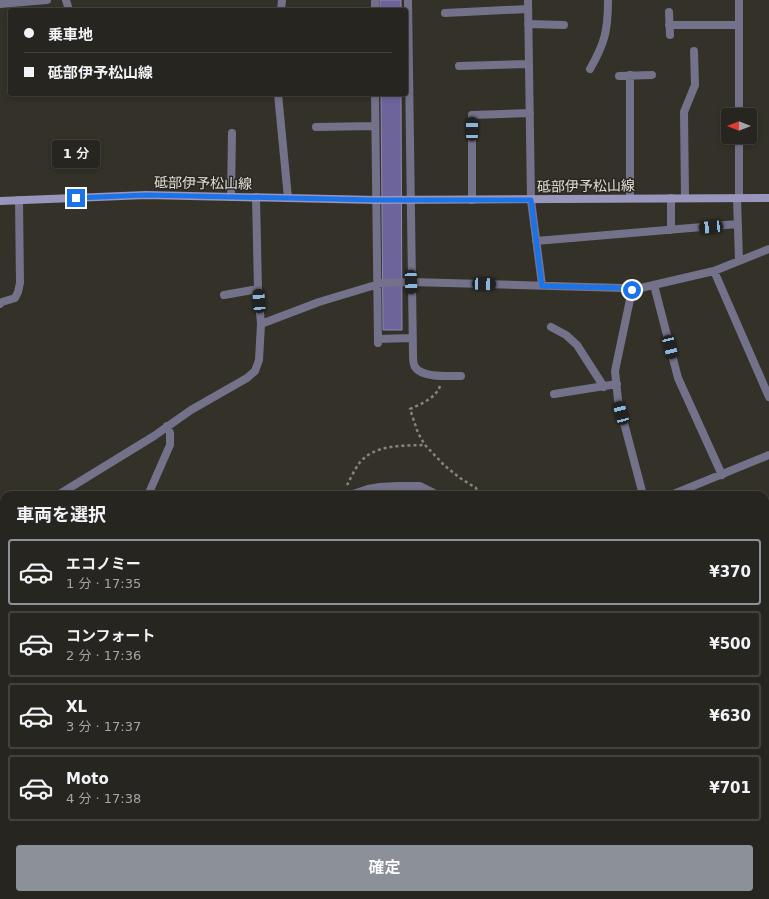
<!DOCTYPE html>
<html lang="ja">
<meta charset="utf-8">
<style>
body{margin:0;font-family:"DejaVu Sans","Noto Sans JP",sans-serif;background:#2f2d28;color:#f1f3f6;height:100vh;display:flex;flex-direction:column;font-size:15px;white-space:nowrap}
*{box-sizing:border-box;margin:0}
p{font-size:13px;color:#a4a5a4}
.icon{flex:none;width:22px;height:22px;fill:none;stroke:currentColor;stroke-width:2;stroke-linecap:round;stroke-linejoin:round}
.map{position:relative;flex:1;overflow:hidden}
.panel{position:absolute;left:0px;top:491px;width:769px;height:408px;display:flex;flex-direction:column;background:#27251f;border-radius:12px 12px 0 0;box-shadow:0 2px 6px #0003,0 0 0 1px #43423d}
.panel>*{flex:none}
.hud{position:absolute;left:8px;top:8px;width:400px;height:88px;border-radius:4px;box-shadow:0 2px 6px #0003,0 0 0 1px #43423d;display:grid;align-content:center;height:88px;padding:0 16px;background:#27251f}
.needle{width:26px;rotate:270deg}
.fabs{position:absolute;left:721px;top:108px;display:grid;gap:8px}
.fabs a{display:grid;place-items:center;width:36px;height:36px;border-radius:4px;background:#27251f;box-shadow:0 2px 6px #0003,0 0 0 1px #43423d;font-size:20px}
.end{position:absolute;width:18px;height:18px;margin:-9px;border:5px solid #1a73e8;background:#fff;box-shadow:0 0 0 2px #fff}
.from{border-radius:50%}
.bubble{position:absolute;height:28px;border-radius:4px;background:#27251f;box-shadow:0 2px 6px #0003,0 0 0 1px #43423d;font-size:13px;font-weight:600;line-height:28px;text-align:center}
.car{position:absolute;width:12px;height:24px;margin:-12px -6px;border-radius:5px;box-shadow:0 0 3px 1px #0007;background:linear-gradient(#222 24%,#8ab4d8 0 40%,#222 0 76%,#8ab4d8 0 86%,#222 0)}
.hud b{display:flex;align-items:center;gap:14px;height:38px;font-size:15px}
.hud b+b{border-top:1px solid #43423d}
.hud i{width:10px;height:10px;background:#f1f3f6}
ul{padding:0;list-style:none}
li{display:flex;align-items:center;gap:12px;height:66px;margin:0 8px 6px;padding:0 8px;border:2px solid #43423d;border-radius:4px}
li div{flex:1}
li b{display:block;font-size:15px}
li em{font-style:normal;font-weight:600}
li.current{border-color:#8c9099}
li>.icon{width:36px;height:36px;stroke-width:1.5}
h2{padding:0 16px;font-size:18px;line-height:48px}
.cta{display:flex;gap:8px;margin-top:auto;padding:8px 16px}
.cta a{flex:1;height:46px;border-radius:4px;background:#8c9099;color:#fff;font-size:16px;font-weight:600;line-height:46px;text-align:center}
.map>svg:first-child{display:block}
</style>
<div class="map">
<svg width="769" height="899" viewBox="0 0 769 899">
<rect width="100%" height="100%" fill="#343129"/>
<path fill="#5a4609" d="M0 645 4 647V773H0Z
M301 895H368L373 899H305Z"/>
<path fill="#6d649b" stroke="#9089ae" d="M380 0H401V10H380Z
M381 94H401L402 330H383Z"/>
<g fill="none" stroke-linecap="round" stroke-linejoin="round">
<path stroke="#86847d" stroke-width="2.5" stroke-dasharray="3 3" stroke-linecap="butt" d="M440 386C436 398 421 404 410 409L418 433 425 445 445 466 460 478 476 488 479 495
M347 485C351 478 355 468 361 461 377 444 403 446 425 445
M765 766 769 764
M493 895V899
M507 895V899
M546 895 552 899
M597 899 598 895"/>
<path stroke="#74718a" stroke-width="8" d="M66 0 69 10
M375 0V10
M408 0 413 355C413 359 413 364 415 367 422 378 449 376 461 376
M528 0 531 200 542 285
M739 0V115
M0 4 47 0
M281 10 282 0
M669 12 670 35
M445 13 528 9
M528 24 564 25
M669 25H739
M459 66 529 64
M590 69C605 43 608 30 608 0
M630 75V198
M619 76 652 75
M278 94 288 198
M375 94 378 343
M316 127 375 126
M739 137V198
M231 197 232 133
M671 198V230
M685 198 684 112 695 85 694 51
M737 198 739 261
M472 200V115L530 113
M536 241 738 224
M714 271 769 397
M654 285 678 378 722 475
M632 290 615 371 618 400 643 495
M224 295 258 289
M0 304 2 302 15 298 18 292 20 283 19 200
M261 324 319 302 382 283 411 282 623 288 632 290 714 271 769 249
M551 327 566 335 577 345 604 387
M378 339 412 338
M554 394 617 384
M58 495 154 436 191 410 247 378 255 371 259 360 261 324 258 289 256 197
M148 495 170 445V433L167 426
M350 495 368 489 380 487 397 486H420L438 495
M671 495 769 455
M0 506H4
M765 542 769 541
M0 581 4 582
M765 626 769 625
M765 713 769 712
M765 743 769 750"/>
<path stroke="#9a95bc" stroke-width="8" d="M0 201 146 195 376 200 769 198"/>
</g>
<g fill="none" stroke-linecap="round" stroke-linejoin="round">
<path stroke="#1a73e8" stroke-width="5" d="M76 198 146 195 376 200H531L542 286 623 288 632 290"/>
</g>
<g text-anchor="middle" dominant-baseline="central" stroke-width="3" stroke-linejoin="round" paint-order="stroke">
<g font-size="14" fill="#e0ded9" stroke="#2a271f">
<text transform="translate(203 183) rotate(1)">砥部伊予松山線</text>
<text transform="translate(586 186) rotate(-1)">砥部伊予松山線</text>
</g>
</g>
</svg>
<div class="fabs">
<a><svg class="needle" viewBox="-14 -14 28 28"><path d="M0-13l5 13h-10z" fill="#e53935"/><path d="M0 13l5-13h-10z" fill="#a4a5a4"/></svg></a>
</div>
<i class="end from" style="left:632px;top:290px"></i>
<i class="end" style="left:76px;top:198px"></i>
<div class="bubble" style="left:52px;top:140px;width:48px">1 分</div>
<i class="car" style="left:472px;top:129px;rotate:0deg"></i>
<i class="car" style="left:711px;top:227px;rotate:265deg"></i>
<i class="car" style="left:411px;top:282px;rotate:178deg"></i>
<i class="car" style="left:484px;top:284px;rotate:92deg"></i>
<i class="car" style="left:259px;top:301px;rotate:356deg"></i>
<i class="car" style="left:670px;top:347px;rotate:166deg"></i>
<i class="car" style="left:621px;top:413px;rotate:345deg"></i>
<div class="hud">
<b><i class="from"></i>乗車地</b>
<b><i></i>砥部伊予松山線</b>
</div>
<section class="panel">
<h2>車両を選択</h2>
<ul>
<li class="current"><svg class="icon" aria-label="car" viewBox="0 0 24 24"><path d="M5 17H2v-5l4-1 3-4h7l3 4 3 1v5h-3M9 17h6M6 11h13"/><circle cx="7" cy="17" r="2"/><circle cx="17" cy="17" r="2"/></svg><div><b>エコノミー</b><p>1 分 · 17:35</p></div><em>¥370</em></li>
<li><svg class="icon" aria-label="car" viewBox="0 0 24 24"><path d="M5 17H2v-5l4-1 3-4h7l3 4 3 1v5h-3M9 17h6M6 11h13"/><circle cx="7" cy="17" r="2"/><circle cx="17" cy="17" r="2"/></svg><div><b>コンフォート</b><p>2 分 · 17:36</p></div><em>¥500</em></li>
<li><svg class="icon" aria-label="car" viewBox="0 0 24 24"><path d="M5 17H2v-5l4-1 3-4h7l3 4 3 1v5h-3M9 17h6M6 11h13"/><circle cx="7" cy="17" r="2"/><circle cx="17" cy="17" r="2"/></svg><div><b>XL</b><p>3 分 · 17:37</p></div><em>¥630</em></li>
<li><svg class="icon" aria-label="car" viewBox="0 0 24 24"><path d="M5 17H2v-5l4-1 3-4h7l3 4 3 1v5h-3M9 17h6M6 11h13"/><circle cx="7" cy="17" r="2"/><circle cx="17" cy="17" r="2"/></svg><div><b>Moto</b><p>4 分 · 17:38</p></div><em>¥701</em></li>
</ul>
<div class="cta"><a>確定</a></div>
</section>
</div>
